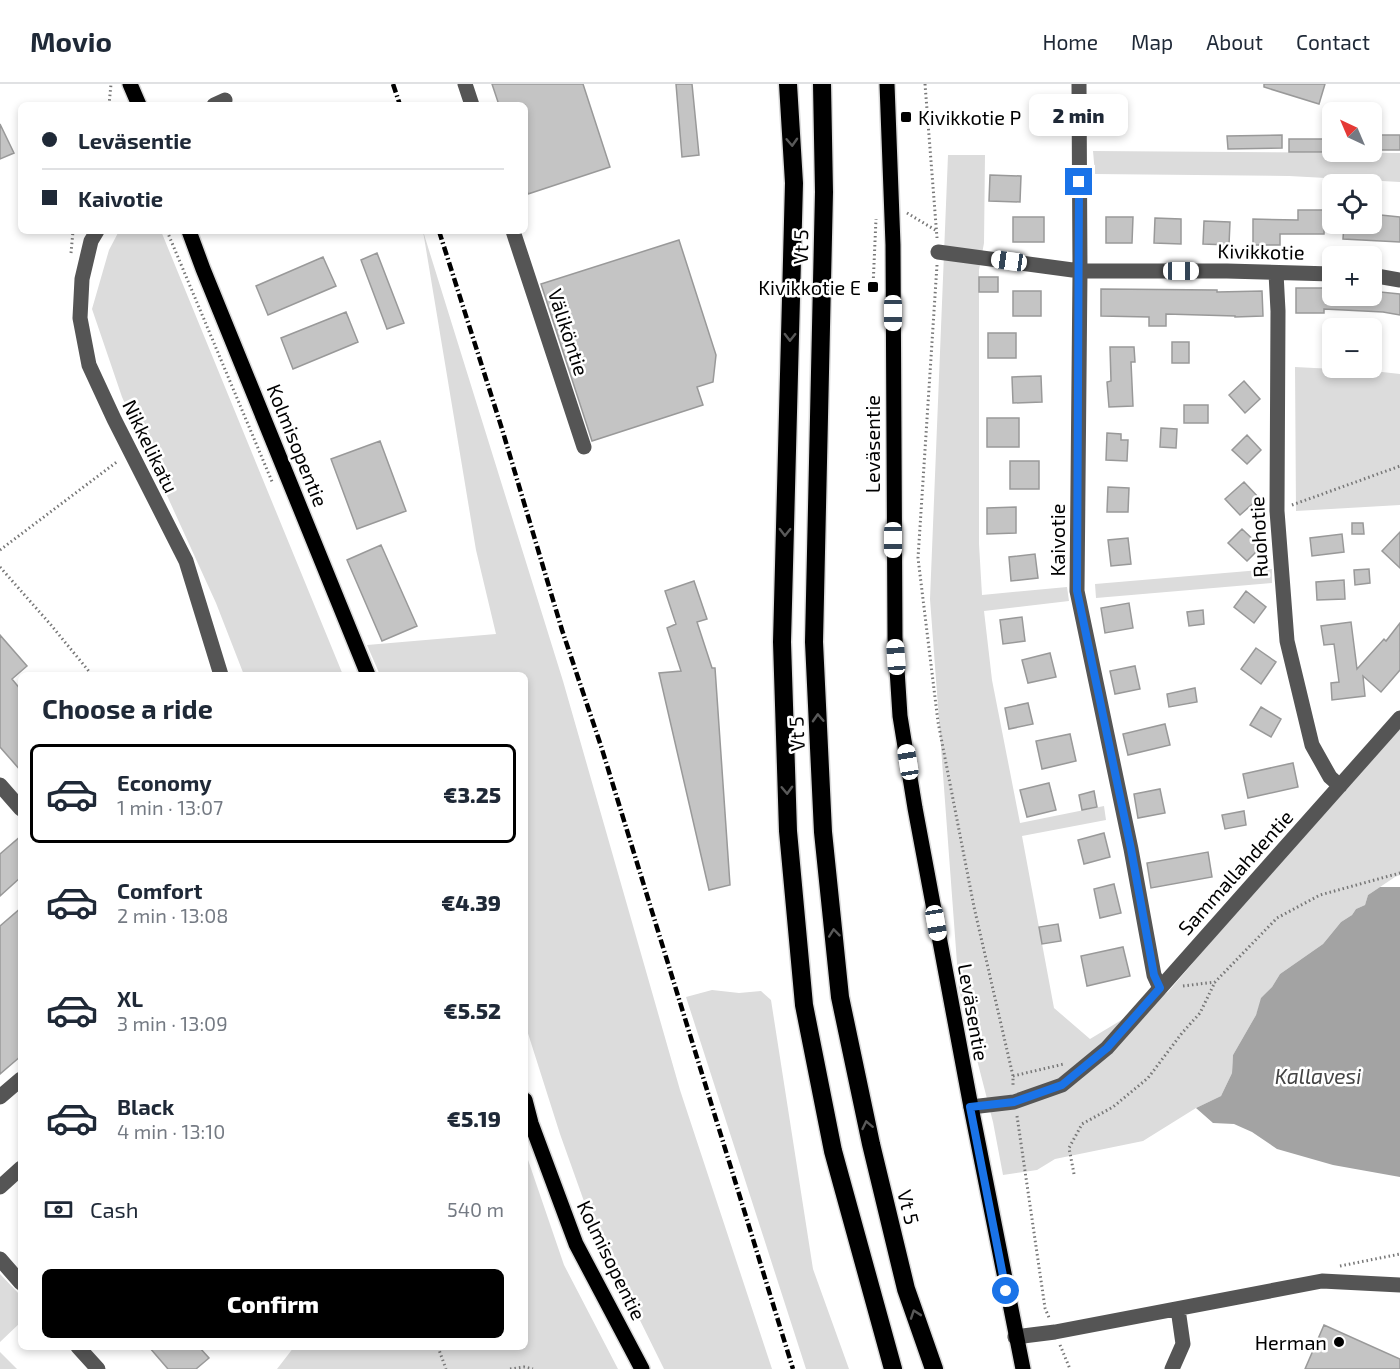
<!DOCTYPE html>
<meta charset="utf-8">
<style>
body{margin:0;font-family:"Exo 2",sans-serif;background:#f6f6f7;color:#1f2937;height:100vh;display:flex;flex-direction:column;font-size:22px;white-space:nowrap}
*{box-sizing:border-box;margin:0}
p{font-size:20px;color:#747a83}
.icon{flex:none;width:33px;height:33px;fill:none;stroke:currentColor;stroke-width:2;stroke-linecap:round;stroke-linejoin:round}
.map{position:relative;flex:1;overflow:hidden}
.side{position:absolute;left:18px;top:588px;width:510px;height:678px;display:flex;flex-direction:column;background:#fff;border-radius:9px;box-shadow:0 3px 9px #0003}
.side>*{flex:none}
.banner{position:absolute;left:18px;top:18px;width:510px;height:132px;border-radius:9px;box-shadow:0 3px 9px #0003;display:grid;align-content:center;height:132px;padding:0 24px;background:#fff}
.needle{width:39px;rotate:316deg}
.controls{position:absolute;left:1322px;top:18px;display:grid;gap:12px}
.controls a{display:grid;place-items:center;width:60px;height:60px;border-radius:9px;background:#fff;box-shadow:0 3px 9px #0003;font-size:30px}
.end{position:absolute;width:27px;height:27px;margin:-14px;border:8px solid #1a73e8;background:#fff;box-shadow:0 0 0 3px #fff}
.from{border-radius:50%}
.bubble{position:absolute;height:42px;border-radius:9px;background:#fff;box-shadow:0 3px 9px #0003;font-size:20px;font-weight:800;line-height:42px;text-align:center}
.car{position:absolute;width:18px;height:36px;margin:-18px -9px;border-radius:8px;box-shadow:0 0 4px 2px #0007;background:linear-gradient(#fff 24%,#345 0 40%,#fff 0 76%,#345 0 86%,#fff 0)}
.banner b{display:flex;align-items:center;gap:21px;height:57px;font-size:22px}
.banner b+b{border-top:2px solid #e0e1e3}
.banner i{width:15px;height:15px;background:#1f2937}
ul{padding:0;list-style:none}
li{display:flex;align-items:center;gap:18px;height:99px;margin:0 12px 9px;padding:0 12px;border:3px solid transparent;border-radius:9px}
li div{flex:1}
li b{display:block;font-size:22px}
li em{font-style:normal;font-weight:800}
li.current{border-color:#000}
li>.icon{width:54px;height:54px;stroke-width:1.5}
h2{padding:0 24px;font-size:27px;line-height:72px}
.pay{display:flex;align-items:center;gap:15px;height:66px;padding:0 24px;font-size:22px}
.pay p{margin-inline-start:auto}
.cta{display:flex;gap:12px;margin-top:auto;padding:12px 24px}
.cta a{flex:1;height:69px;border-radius:9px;background:#000;color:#fff;font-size:24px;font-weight:800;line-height:69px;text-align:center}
header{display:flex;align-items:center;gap:36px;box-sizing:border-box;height:84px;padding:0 30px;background:#fff;border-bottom:2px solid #e0e1e3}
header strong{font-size:28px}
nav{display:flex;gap:33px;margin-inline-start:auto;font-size:21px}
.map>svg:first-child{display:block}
</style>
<header>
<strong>Movio</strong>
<nav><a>Home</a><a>Map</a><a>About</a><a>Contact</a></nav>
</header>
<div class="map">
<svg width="1400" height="1285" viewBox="0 0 1400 1285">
<rect width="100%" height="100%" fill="#fff"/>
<path fill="#dcdcdc" d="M1093 67 1400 69V98L1289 92 1095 90Z
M948 71H985L984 159 979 186V460L982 511 1067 503 1069 517 984 527 992 596 1020 739 1104 722 1106 736 1022 752 1054 924 1090 955 1168 908 1341 705 1396 645 1400 646V791L1395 793 1368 811 1365 821 1356 825 1352 831 1341 838 1323 860 1280 890 1272 903 1262 914 1256 931 1233 971 1232 989 1221 1012 1196 1024 1143 1057 1055 1075 1037 1086 1003 1091 993 1038 959 906 930 515Z
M119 147H161L343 591H244L216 519 122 313 92 225 109 166Z
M423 147 563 597 680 1006 772 1285H664L591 1137 560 1050 525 940V591H380L367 561 496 550 476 466Z
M1295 283 1373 287 1400 290V421L1296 427Z
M1272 485V499L1096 514 1095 500Z
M712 906 739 909 761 907 771 916 813 1185 849 1285H806L686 913Z
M525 1067 564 1181 618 1285H277L294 1263H525Z
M0 1190 21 1212V1238L0 1258Z
M0 1268 17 1285H0Z"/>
<path fill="#a3a3a3" d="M1380 803H1400V1093L1333 1081 1277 1065 1252 1048 1234 1040 1213 1039 1196 1024 1221 1012 1232 989 1233 971 1256 931 1261 914 1272 903 1280 890 1323 860 1341 838 1352 831 1356 825 1365 821 1368 811Z"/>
<path fill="#c4c4c4" stroke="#999" stroke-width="1.5" d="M492 0H583L610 83 528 110 525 99V21H499Z
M676 0H692L699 71 682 73Z
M1264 0H1325L1319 20 1264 3Z
M0 40 14 69 0 75Z
M1282 51V64L1228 65 1227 52Z
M1379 51H1400V66H1379Z
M1289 55H1332V68H1289Z
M990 91 1021 92 1020 118 989 117Z
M1298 126H1325L1324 150H1280V161H1253V135L1298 136Z
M1371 130 1400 133V158L1343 155 1344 140H1371Z
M1013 133H1044V158H1013Z
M1106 133H1133L1132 159H1106Z
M1155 134 1181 135V160L1154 159Z
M1204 137 1230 138 1229 161 1203 160Z
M679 156 716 271 713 298 697 303 703 321 592 357 541 200Z
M377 169 404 239 387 245 361 176Z
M323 173 336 202 268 231 256 202Z
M979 193H998V208H979Z
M1296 204H1324V212H1371V207L1400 210V231L1383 228 1324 225V229H1296Z
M1101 205 1217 206V208L1262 207 1263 232 1235 233V232L1166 230V242H1149V233L1101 232Z
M1013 207H1041V232H1013Z
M346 228 358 258 293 285 281 254Z
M988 249H1016V274H988Z
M1172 258H1189V279H1172Z
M1110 263H1134L1135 278H1131L1133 322 1109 323 1107 298 1111 297Z
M1041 292 1042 318 1013 319 1012 293Z
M1244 297 1260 315 1245 329 1229 311Z
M1184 321H1208V339H1184Z
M987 334H1019V363H987Z
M1161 344 1177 345 1176 364 1160 363Z
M1107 349 1121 350V356H1128L1127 377 1106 376Z
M1247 351 1261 366 1247 380 1232 366Z
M380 357 406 427 357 445 331 375Z
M1010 377H1039V405H1010Z
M1244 398 1259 414 1240 431 1225 415Z
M1108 403 1129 404 1128 428H1107Z
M1016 423V449L987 450V424Z
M1352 439H1363L1364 450H1352Z
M1242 445 1261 463 1247 477 1228 459Z
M1400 448V484L1382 467Z
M1342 450 1344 468 1312 472 1310 454Z
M1128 454 1131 480 1111 482 1108 456Z
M381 461 417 542 382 557 347 476Z
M1035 470 1038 494 1011 497 1009 473Z
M1369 485 1370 499 1355 501 1354 486Z
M1344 496 1345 515 1317 516 1316 498Z
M694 497 707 535 697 538 712 584H715L730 801 709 806 659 589 681 587 667 544 676 540 665 507Z
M1246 507 1266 523 1254 539 1234 523Z
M1129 519 1133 544 1105 549 1101 524Z
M1203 526 1204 540 1189 542 1187 528Z
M1022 533 1025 557 1003 560 1000 536Z
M1351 538 1357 585 1384 555 1386 557 1400 539V586L1381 608 1363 592 1365 612 1332 616 1331 599 1339 598 1334 560 1324 561 1321 542Z
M0 551 27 582 12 595 21 606V687L0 663Z
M1256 564 1276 578 1261 600 1241 585Z
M1050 569 1056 593 1028 599 1022 576Z
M1135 582 1140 605 1115 610 1110 587Z
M1195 604 1197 618 1169 623 1167 610Z
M1028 619 1033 640 1009 645 1005 624Z
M1261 623 1281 635 1271 653 1250 641Z
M1165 640 1170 661 1128 671 1123 650Z
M1070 650 1076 677 1042 685 1036 657Z
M1293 679 1298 703 1248 714 1243 690Z
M1049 699 1056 726 1027 733 1020 706Z
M1160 705 1165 729 1138 734 1134 710Z
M1094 707 1097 723 1082 726 1079 711Z
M1244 727 1246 741 1225 745 1222 731Z
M1104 749 1110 773 1084 780 1078 756Z
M21 752V793L0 812V770Z
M1208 768 1212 793 1151 804 1147 779Z
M1114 800 1121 829 1100 834 1094 805Z
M21 824V972L0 990V842Z
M1058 840 1061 857 1042 860 1039 843Z
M1123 863 1130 892 1087 902 1081 872Z
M1324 1241 1400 1275V1285H1305Z
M149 1263H199L209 1274 196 1285H168Z"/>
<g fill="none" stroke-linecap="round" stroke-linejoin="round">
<g stroke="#dbdbdb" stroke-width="18">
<path id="major" d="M130 0 139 21
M887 0 893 161 895 554 900 632 915 724 971 1023 1023 1285
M189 147 203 185 368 591
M525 1016 531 1039 576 1160 642 1285"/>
</g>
<g stroke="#dbdbdb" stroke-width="21">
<path id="highway" d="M788 0 794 99 782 558 788 747 804 921 833 1067 893 1285
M822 0 824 108 814 558 823 748 840 913 871 1060 906 1205 934 1285"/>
</g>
<path stroke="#777" stroke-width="3" stroke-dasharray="1.5 3" stroke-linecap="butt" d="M925 0 937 154
M109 21 111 0
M907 129 937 147
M167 147 273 400
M71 169 73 147
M937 181 918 474 938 638 974 823 1013 992V1002
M873 203 876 135
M1292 421 1400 382
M0 466 118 377
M0 483 51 541 92 591
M1183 902 1215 898 1277 834 1320 811 1400 789
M1013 992 1064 980
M1017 1032 1045 1224 1050 1236
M1074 1090 1069 1064 1082 1040 1113 1023 1148 994 1182 949 1200 929 1215 898
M1340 1182 1400 1170
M1060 1261 1070 1285
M438 1263 446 1285
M510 1285 524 1283 533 1285"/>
<path stroke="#555" stroke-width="15" d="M465 0 472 21
M1079 0 1080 187 1077 507 1131 765 1154 891 1160 904
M214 21 225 16
M97 147 91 157 82 195 80 234 89 281 114 335 186 477 221 591
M513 147 584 363
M938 168 1080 187H1227L1332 190
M1276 189 1278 227 1277 427 1287 557 1312 661 1330 693 1340 702
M1371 191 1400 196
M0 701 21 725
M0 1013 21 995
M971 1023 1014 1018 1062 1001 1107 964 1400 634
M0 1103 21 1084
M0 1175 21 1199
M1015 1253 1055 1248 1322 1197 1400 1201
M78 1263 98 1285
M1172 1285 1183 1260 1178 1225"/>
<use href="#major" stroke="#000" stroke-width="15"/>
<use href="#highway" stroke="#000" stroke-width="18"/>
<path stroke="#000" stroke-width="4.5" stroke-dasharray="9 3 1.5 3" stroke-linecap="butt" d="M393 0 400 21
M439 147 502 345 562 546 601 662 793 1285"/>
</g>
<defs><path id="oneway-chevron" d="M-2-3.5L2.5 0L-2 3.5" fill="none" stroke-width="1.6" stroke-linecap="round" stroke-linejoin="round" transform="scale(1.5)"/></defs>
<g stroke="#595959">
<use href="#oneway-chevron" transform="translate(792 58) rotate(87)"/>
<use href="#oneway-chevron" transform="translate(790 253) rotate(91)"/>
<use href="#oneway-chevron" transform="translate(785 448) rotate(91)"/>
<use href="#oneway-chevron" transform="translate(818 634) rotate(-93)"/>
<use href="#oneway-chevron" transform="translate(787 706) rotate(88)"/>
<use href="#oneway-chevron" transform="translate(834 849) rotate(-96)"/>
<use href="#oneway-chevron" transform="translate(867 1041) rotate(-102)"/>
<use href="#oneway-chevron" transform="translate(915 1230) rotate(-109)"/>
</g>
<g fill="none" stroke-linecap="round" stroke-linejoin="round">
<path stroke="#1a73e8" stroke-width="8" d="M1006 1207 970 1023 1014 1018 1062 1001 1107 964 1160 904 1154 891 1131 765 1077 507 1079 98"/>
</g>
<g fill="#000" stroke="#fff" stroke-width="2">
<rect x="900" y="27" width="12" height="12" rx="3"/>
<rect x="867" y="197" width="12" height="12" rx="3"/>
<circle cx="1339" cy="1258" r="6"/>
</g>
<g text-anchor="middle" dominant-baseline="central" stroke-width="5" stroke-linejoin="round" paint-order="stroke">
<g font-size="20" fill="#000" stroke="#fff" text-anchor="end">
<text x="918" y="33" text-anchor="start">Kivikkotie P</text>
<text x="861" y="203">Kivikkotie E</text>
<text x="1327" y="1258">Herman</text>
</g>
<g font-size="20" fill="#000" stroke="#fff">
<text transform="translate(800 163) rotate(-89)">Vt 5</text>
<text transform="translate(1261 167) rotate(1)">Kivikkotie</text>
<text transform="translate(569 248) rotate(72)">Väliköntie</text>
<text transform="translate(872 360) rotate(-90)">Leväsentie</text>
<text transform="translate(298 361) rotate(68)">Kolmisopentie</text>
<text transform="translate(151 362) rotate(64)">Nikkelikatu</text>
<text transform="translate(1258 453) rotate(-93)">Ruohotie</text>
<text transform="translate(1057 456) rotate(-90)">Kaivotie</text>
<text transform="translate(796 650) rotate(-93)">Vt 5</text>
<text transform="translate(1235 788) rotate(-48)">Sammallahdentie</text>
<text transform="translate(974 928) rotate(80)">Leväsentie</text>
<text transform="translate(909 1123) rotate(76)">Vt 5</text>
<text transform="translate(612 1176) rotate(64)">Kolmisopentie</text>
</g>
<g font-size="21" font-style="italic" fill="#444" stroke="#fff">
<text x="1318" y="991">Kallavesi</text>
</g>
</g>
</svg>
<div class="controls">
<a><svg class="needle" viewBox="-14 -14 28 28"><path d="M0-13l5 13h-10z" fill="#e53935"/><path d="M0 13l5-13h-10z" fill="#747a83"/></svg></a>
<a><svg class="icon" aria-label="locate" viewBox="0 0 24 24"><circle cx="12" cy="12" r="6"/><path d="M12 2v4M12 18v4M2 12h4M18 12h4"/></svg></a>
<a>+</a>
<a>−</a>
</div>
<i class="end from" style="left:1006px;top:1207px"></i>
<i class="end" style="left:1079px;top:98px"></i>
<div class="bubble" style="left:1029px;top:10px;width:99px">2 min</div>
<i class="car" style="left:1009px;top:177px;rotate:278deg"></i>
<i class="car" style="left:1181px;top:187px;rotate:90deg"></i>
<i class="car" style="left:893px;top:229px;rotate:180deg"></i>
<i class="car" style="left:893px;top:456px;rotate:180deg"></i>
<i class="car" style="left:896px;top:573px;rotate:356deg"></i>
<i class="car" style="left:908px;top:678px;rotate:351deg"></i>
<i class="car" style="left:936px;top:839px;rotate:170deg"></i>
<div class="banner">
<b><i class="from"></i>Leväsentie</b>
<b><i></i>Kaivotie</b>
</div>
<section class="side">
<h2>Choose a ride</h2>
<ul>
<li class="current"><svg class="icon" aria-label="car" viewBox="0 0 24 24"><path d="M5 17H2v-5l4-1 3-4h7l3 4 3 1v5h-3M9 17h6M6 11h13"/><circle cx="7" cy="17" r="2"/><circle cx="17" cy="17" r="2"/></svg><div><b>Economy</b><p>1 min · 13:07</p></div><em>€3.25</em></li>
<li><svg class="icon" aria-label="car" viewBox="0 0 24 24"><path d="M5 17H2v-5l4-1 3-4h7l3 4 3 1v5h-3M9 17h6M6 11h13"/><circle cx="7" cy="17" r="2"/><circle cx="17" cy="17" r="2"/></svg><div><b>Comfort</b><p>2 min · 13:08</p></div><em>€4.39</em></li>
<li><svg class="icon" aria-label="car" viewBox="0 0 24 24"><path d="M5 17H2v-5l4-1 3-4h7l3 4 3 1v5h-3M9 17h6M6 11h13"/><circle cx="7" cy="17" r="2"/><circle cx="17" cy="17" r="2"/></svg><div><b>XL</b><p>3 min · 13:09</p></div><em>€5.52</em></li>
<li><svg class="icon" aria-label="car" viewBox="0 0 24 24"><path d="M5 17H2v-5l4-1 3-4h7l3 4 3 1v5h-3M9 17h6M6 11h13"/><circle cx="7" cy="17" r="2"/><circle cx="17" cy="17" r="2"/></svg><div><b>Black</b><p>4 min · 13:10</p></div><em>€5.19</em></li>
</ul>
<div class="pay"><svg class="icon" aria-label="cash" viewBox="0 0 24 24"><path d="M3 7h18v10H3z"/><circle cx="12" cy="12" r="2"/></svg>Cash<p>540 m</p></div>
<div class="cta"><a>Confirm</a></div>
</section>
</div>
